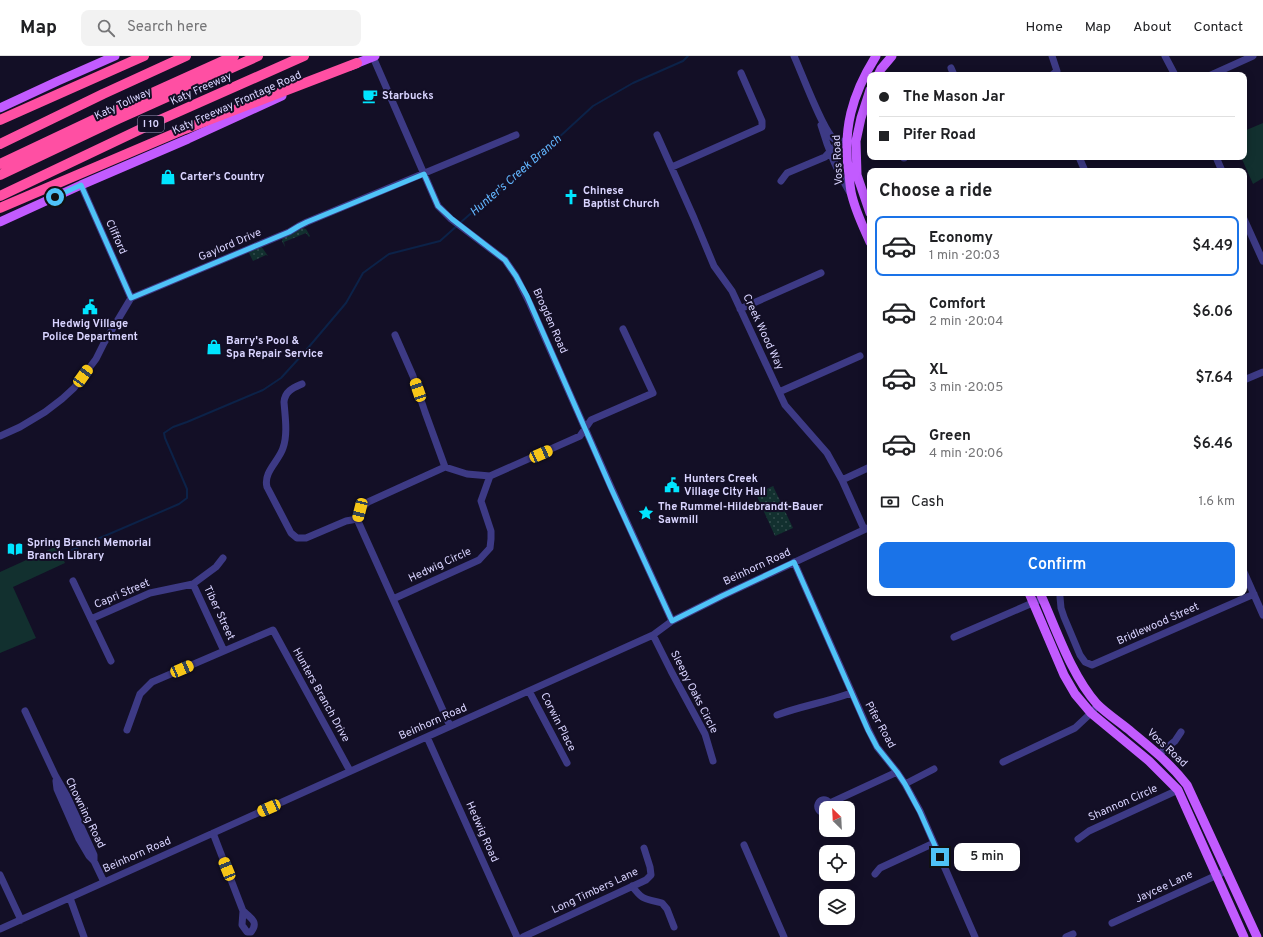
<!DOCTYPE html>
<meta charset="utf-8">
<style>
body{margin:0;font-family:Overpass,sans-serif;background:#f2f2f2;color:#202124;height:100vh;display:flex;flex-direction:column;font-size:15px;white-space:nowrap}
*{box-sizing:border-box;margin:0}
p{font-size:13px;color:#757577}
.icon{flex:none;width:22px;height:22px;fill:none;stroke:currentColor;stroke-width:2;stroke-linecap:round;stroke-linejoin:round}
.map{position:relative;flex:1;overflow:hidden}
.sheet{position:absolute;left:867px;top:112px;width:380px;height:428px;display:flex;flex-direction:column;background:#fff;border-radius:8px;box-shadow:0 2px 10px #0003}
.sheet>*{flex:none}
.banner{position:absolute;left:867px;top:16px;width:380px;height:88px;border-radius:8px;box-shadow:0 2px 10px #0003;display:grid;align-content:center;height:88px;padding:0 12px;background:#fff}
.needle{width:26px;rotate:336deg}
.buttons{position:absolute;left:819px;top:745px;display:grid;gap:8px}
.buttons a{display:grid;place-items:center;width:36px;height:36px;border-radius:8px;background:#fff;box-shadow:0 2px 10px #0003;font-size:20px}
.end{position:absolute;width:18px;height:18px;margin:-9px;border:5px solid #4fc3f7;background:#111;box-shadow:0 0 0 2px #111}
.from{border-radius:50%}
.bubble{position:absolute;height:28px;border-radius:8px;background:#fff;box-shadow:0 2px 10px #0003;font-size:13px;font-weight:600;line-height:28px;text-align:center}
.car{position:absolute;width:12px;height:24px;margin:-12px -6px;border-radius:5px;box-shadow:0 0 3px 1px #0007;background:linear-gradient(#f5c518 24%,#345 0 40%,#f5c518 0 76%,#345 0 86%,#f5c518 0)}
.banner b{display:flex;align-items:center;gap:14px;height:38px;font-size:15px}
.banner b+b{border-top:1px solid #e0e0e0}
.banner i{width:10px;height:10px;background:#202124}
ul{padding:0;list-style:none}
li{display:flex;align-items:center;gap:12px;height:60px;margin:0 8px 6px;padding:0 4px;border:2px solid transparent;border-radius:8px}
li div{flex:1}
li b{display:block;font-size:15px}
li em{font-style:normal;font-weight:600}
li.on{border-color:#1a73e8}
li>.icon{width:36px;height:36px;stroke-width:1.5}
h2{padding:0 12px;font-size:18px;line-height:48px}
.pay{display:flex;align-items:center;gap:10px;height:44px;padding:0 12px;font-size:15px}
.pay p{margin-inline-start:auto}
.button{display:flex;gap:8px;margin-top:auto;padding:8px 12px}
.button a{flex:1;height:46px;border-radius:8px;background:#1a73e8;color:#fff;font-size:16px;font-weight:600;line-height:46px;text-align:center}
header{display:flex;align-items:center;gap:24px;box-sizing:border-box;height:56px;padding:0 20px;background:#fff;border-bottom:1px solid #e0e0e0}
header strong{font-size:19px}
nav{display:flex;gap:22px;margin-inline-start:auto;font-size:14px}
.search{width:280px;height:36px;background:#f2f2f2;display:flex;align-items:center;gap:10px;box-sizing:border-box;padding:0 14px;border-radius:8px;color:#757577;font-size:15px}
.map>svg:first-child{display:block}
</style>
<header>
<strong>Map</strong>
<div class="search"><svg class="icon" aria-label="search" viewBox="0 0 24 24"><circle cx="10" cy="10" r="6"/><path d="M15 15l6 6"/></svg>Search here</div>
<nav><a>Home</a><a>Map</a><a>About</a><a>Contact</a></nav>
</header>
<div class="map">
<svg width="1263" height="881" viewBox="0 0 1263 881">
<defs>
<pattern id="grass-dots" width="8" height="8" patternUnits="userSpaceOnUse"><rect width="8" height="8" fill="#12302f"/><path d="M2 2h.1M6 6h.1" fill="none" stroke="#344d4e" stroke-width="1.8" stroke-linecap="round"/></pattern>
</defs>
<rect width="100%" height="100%" fill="#130f26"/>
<path fill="url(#grass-dots)" d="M303 172 306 173 310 180 309 181 306 177 284 186 285 191 282 185 283 181Z
M261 190 268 200 266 199 253 205 248 195Z
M773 430 793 472 775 480 756 438Z"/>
<path fill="#12302f" d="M1263 67V122L1253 128 1241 101H1244V75Z
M57 490 65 507 13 531 36 582 0 597V516Z"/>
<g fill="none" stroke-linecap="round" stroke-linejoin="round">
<path stroke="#0c2248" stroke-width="2" d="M72 494 179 448 187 442V433L165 382 164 377 173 371 187 366 263 334 281 322 302 299 346 247 363 217 389 198 440 185 469 159 508 128 593 50 633 27 683 5 688 0"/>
<path stroke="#3d3a85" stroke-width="7" d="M794 0C801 15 823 75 834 83 840 87 846 85 852 85
M1052 0 1057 15 1052 19
M1165 0 1175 19
M373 1 438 150 451 163 505 204 516 220 530 248 611 431 672 565
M951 12 954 19
M1211 19 1253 0
M821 69C828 93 837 116 850 137
M657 79 694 162 714 210 732 235 785 349 827 397 842 424 864 473
M1079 101 1085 115
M1216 101 1222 115
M904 102V101
M672 111 762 71V65L741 17
M781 125 787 117 825 101 839 86
M81 129 131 242
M1244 163 1263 205
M740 253 821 217
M395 279 413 320 425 356 445 411
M1244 324 1263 316
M302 328C293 332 285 335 284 346 285 360 288 378 283 392 279 405 263 416 267 431L291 477 297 482H306L346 465 357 463
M779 336 860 300
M0 380 20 371 45 356 62 343 74 332 96 303 104 287 131 242 289 176 299 170 307 166 516 79
M842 424 870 411
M794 506 868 673 877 691 897 716 905 728 920 755 975 881
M1244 516 1263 559
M73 525 111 605
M193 528 224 595
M1060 541 1061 552 1064 561 1080 599 1085 606 1092 609 1254 538
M393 543 479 504 490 492 491 483V475L481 445 490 420 580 380 591 364 653 337 623 273
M91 563 150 537 193 528 216 511 223 502
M653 579 671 615 705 678 713 705
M954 581 1037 545
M529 635 567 707
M25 655 55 719 67 740 94 799V805
M777 659C801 650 827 646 851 637
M450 670 357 463 360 454 368 446 445 411 467 418 490 420
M127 674 140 638 152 626 273 574 350 715
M427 681 517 881
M1159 698 1175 685 1181 676
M1003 706 1075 672 1091 657 1098 649
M56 725 57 733 79 783 89 800 94 805 104 826
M905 728 934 713
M830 747 897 716
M826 757C811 757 819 736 830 747L831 752
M213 777 243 855 242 869 247 876H251C259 866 251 862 243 855
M1078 783 1089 775 1178 734
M744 789 784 881
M875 818 880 812 934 787
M0 819 21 864
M632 830C644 846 645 842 662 847L667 853 674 871
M70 842 84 881
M1112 867 1226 815
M0 873 653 579 672 565 722 540 870 471
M523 881 646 824 651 819 650 811 644 792
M1066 881 1073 878"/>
<path stroke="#c25bff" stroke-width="9" d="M350 10 375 0
M878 19 881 13 892 0
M870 34 861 62 856 85 857 119 870 157
M0 52 58 25 115 0
M0 166 81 129 188 83 282 40
M870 186C863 171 856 156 852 140 850 133 850 126 849 119 842 74 852 38 876 0
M1029 537 1064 619 1075 638 1091 657 1149 705 1178 734 1244 881
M1040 537C1056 572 1071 619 1097 648 1106 657 1118 665 1128 673 1150 691 1169 706 1187 729L1257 881"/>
<path stroke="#ff4fa3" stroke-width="10" d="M0 64 144 0
M0 88 103 38 186 0
M0 108 110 56 234 0
M0 119 118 63 258 0
M0 140 162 63 304 0
M0 152 185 73 357 7"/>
</g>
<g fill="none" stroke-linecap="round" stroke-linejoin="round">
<path stroke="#4fc3f7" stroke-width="5" d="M55 141 81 129 131 242 289 176 299 170 307 166 424 118 438 150 452 163 505 204 516 220 527 240 611 432 672 565 722 540 794 506 868 674 877 691 897 716 905 728 920 756 940 801"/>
</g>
<defs>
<g id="cafe-bare" transform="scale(1.2)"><path d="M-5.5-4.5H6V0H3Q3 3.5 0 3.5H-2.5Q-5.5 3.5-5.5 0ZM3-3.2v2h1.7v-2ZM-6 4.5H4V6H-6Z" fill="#00e5ff" stroke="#130f26" stroke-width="2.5" paint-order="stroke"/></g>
<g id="shop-bare" transform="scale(1.2)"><path d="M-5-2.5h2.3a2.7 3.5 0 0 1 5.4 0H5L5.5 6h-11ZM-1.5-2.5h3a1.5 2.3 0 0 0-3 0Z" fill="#00e5ff" stroke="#130f26" stroke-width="2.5" paint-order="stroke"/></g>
<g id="church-bare" transform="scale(1.2)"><path d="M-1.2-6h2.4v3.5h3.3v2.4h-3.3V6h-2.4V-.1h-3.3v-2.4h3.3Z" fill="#00e5ff" stroke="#130f26" stroke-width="2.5" paint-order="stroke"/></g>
<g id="civic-bare" transform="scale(1.2)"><path d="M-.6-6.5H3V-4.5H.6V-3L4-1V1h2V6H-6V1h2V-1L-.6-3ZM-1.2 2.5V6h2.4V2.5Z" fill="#00e5ff" stroke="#130f26" stroke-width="2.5" paint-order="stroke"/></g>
<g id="sight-bare" transform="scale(1.2)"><path d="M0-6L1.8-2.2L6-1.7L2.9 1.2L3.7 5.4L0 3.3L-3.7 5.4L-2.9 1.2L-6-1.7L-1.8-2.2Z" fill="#00e5ff" stroke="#130f26" stroke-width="2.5" paint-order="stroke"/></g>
<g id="library-bare" transform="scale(1.2)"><path d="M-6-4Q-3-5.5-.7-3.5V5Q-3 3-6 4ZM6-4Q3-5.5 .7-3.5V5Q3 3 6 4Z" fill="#00e5ff" stroke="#130f26" stroke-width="2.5" paint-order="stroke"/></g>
</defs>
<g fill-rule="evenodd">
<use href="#cafe-bare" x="370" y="40"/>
<use href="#shop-bare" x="168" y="121"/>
<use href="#church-bare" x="571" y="141"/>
<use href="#civic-bare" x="90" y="251"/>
<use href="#shop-bare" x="214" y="291"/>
<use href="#civic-bare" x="672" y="429"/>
<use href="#sight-bare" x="646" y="457"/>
<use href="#library-bare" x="15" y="493"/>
</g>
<g text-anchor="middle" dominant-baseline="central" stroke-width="4" stroke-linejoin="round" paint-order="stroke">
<rect fill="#130f26" stroke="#9e99be" stroke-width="1" x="138" y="60" width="26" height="16" rx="3"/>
<g font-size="10" font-weight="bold" fill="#d9d4ff">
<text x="151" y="68">I 10</text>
</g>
<g font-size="11" fill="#d9d4ff" stroke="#130f26">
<text transform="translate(201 33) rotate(-24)">Katy Freeway</text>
<text transform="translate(237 47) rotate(-24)">Katy Freeway Frontage Road</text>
<text transform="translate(123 48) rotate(-25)">Katy Tollway</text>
<text transform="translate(838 104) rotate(-93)">Voss Road</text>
<text transform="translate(116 181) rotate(66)">Clifford</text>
<text transform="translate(230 189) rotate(-23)">Gaylord Drive</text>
<text transform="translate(550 265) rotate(66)">Brogden Road</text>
<text transform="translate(763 276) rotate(65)">Creek Wood Way</text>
<text transform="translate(440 509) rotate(-25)">Hedwig Circle</text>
<text transform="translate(757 511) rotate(-25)">Beinhorn Road</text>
<text transform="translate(122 538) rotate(-23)">Capri Street</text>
<text transform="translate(219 557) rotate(65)">Tiber Street</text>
<text transform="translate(1158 568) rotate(-24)">Bridlewood Street</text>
<text transform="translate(694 636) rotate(63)">Sleepy Oaks Circle</text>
<text transform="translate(321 639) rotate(61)">Hunters Branch Drive</text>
<text transform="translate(433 666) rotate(-24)">Beinhorn Road</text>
<text transform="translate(558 666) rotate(63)">Corwin Place</text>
<text transform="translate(880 669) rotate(61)">Pifer Road</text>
<text transform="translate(1167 692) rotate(43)">Voss Road</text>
<text transform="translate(1123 747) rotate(-24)">Shannon Circle</text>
<text transform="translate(85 757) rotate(64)">Chowning Road</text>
<text transform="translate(482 776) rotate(66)">Hedwig Road</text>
<text transform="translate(137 799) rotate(-24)">Beinhorn Road</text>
<text transform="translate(1164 831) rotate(-25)">Jaycee Lane</text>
<text transform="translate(595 835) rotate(-25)">Long Timbers Lane</text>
</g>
<g font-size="11" font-weight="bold" fill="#d9d4ff" stroke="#130f26" text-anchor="start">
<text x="382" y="40">Starbucks</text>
<text x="180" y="121">Carter's Country</text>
<text x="583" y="135">Chinese<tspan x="583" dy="13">Baptist Church</tspan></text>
<text x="90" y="268" text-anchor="middle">Hedwig Village<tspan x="90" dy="13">Police Department</tspan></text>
<text x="226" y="285">Barry's Pool &amp;<tspan x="226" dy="13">Spa Repair Service</tspan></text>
<text x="684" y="423">Hunters Creek<tspan x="684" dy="13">Village City Hall</tspan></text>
<text x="658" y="451">The Rummel-Hildebrandt-Bauer<tspan x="658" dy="13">Sawmill</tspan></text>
<text x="27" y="487">Spring Branch Memorial<tspan x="27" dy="13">Branch Library</tspan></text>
</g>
<g font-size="12" font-style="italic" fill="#62b6ff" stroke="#130f26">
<text transform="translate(516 120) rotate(-41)">Hunter's Creek Branch</text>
</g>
</g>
</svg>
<div class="buttons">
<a><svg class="needle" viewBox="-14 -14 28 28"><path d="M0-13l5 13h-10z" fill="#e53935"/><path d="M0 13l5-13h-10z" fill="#757577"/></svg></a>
<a><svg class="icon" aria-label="locate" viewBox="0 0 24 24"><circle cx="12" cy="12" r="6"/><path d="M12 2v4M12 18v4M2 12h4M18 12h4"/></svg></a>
<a><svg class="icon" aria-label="layers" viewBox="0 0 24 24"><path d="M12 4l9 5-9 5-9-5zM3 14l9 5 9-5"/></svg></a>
</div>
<i class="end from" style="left:55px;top:141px"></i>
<i class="end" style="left:940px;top:801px"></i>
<div class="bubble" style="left:954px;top:787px;width:66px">5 min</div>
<i class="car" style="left:83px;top:320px;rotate:36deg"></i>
<i class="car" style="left:418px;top:334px;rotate:341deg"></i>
<i class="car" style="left:541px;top:398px;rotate:66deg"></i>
<i class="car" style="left:360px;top:454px;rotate:194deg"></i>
<i class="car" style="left:182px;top:613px;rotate:67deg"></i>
<i class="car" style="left:269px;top:752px;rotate:246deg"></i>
<i class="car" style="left:227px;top:813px;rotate:338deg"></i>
<div class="banner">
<b><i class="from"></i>The Mason Jar</b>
<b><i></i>Pifer Road</b>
</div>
<section class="sheet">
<h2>Choose a ride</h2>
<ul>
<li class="on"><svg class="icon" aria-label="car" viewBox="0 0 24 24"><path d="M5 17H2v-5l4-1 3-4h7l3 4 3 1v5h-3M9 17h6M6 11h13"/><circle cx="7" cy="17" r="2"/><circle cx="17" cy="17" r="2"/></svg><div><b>Economy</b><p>1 min · 20:03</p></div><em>$4.49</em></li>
<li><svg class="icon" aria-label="car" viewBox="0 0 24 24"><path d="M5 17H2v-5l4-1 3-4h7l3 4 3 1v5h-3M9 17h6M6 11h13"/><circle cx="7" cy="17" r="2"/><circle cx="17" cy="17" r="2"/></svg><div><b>Comfort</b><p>2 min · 20:04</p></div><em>$6.06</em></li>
<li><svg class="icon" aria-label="car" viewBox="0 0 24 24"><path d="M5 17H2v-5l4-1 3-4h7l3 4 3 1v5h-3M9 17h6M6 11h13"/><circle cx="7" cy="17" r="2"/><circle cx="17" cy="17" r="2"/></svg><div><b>XL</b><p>3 min · 20:05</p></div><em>$7.64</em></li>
<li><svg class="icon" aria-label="car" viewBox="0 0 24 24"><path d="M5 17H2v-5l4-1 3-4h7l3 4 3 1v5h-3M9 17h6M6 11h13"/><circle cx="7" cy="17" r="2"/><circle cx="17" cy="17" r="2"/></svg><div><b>Green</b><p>4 min · 20:06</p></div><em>$6.46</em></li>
</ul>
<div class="pay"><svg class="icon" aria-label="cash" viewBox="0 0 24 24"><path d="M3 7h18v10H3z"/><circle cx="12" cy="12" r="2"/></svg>Cash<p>1.6 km</p></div>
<div class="button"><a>Confirm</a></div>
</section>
</div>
